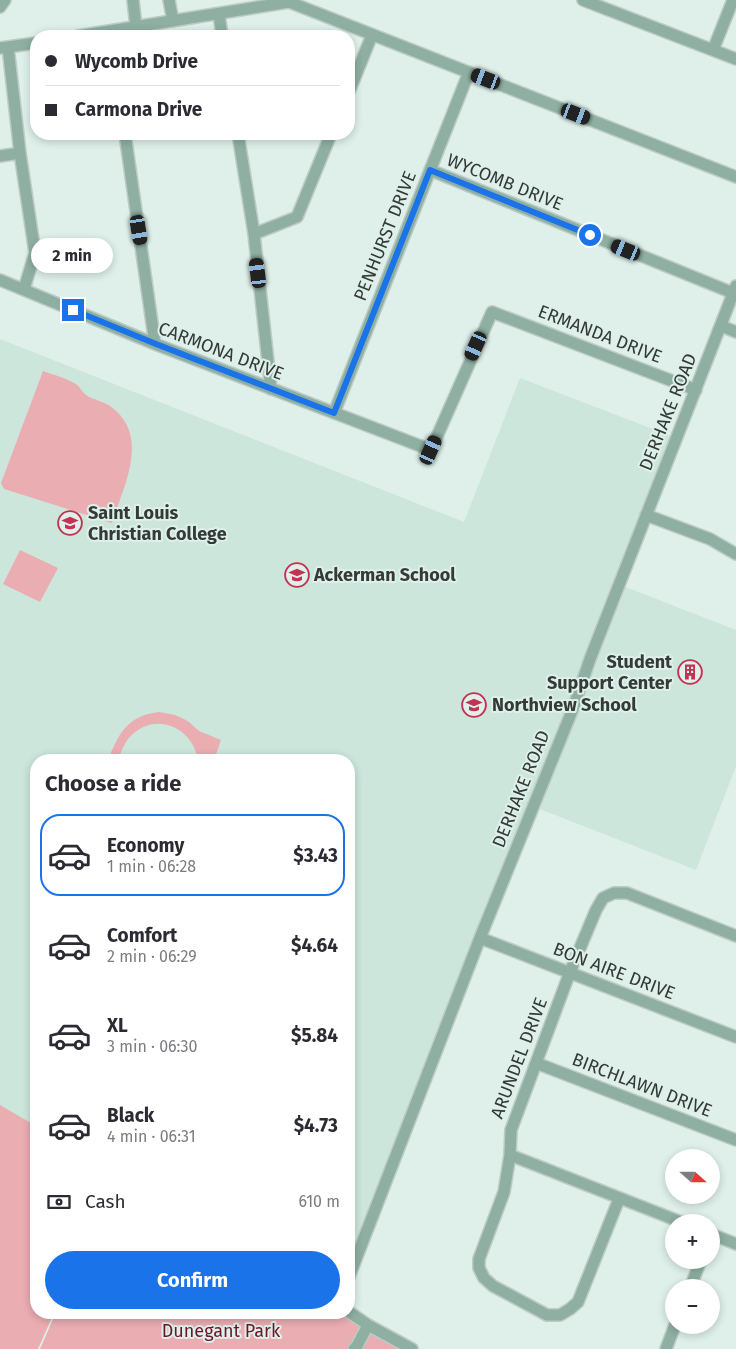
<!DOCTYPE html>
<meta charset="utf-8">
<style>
body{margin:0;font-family:"Fira Sans",sans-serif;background:#f7f7f7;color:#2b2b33;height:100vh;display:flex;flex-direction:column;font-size:19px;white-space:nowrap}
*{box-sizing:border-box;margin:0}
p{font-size:16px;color:#7c7c81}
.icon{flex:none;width:28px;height:28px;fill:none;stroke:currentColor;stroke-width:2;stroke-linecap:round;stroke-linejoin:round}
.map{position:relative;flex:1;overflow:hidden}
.details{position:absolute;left:30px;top:754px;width:325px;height:565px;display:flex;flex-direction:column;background:#fff;border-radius:20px;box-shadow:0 2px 8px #0003}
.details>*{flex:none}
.guide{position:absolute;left:30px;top:30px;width:325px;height:110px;border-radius:20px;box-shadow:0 2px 8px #0003;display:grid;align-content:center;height:110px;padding:0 15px;background:#fff}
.needle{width:32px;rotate:111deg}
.tools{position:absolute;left:665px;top:1149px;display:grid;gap:10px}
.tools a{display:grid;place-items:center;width:55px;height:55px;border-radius:50%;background:#fff;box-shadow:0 2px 8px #0003;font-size:25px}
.end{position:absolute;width:22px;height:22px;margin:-11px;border:6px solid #1a73e8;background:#fff;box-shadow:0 0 0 2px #fff}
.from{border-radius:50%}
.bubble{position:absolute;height:35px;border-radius:18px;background:#fff;box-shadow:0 2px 8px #0003;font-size:16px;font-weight:700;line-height:35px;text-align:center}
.car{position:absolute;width:15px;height:30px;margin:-15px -8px;border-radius:6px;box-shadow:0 0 4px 1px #0007;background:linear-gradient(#222 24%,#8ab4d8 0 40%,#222 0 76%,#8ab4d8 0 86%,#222 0)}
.guide b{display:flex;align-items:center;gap:18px;height:48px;font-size:19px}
.guide b+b{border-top:1px solid #e1e1e2}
.guide i{width:12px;height:12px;background:#2b2b33}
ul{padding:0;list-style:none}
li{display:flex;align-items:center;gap:15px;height:82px;margin:0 10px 8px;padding:0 5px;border:2px solid transparent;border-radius:20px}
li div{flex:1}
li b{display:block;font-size:19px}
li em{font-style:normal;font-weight:700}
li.active{border-color:#1a73e8}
li>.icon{width:45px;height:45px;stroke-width:1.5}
h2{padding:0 15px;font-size:22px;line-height:60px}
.pay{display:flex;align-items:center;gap:12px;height:55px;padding:0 15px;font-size:19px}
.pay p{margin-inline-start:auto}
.button{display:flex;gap:10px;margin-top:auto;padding:10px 15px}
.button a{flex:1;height:58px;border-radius:30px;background:#1a73e8;color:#fff;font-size:20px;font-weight:700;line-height:58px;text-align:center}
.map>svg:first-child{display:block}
</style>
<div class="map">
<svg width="736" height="1349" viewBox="0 0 736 1349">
<rect width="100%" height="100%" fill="#def0e9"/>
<path fill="#cce6dc" d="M0 339 464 522 520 378 671 436 349 1267V760H36V1135L0 1115Z
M623 586 736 630V766L696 870 537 808Z"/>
<path fill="#eaadb2" d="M43 371C54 375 66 378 76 384 80 387 82 392 86 395 93 400 103 401 110 406 151 435 124 485 112 523L4 489 1 483Z
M20 550 58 568 40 602 3 584Z
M159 712 175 715 182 718 189 722 199 731 221 740 214 760H198C193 729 159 712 134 733 125 740 122 750 118 760H108C119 733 127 716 159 712Z
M0 1105 36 1126V1312L54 1313 38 1349H0Z
M56 1312 343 1313 352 1322 402 1349H40Z"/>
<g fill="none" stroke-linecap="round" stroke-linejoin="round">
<g stroke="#bcccc5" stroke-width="14">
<path id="minor" d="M133 0 136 27
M169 0 173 21
M583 0 736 59
M0 7 5 0
M219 14 222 36
M78 36 289 2 736 177
M8 47 20 153 35 253 24 289
M0 48 36 43
M713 50 733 0
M349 92 372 35
M125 134 155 344
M238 134 254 234 271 389
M0 156 20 153
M430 170 733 293
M254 234 297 217 331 134
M0 280 155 344 431 450 492 312 696 390
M721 326 736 332
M334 413 469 72
M646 515 710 539 736 554
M480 938 736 1037
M536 1063 736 1140
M510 1155 681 1222
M619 1199 578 1302 570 1309 560 1315H547L493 1286 484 1278 479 1268V1259L504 1192 510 1155 511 1130 570 972 596 910 603 898 614 893H627L736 936
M711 1234 736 1244
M349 1277 480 938 574 706 590 659 736 286
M690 1288 701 1260
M349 1312 368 1325 412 1349
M354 1349 357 1346 368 1325
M666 1349 675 1325"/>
</g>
<use href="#minor" stroke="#8eafa2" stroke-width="11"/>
</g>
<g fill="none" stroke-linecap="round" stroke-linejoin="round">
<path stroke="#1a73e8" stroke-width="6" d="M73 310 156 344 334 413 430 170 590 235"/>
</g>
<defs>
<g id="university-ring" transform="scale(1.25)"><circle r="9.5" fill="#def0e9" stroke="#c23253" stroke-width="1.5"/><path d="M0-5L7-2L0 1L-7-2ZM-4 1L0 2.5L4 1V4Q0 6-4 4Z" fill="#c23253"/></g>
<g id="school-ring" transform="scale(1.25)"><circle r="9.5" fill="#def0e9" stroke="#c23253" stroke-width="1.5"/><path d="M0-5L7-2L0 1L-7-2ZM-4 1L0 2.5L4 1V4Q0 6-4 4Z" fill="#c23253"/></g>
<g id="building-ring" transform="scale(1.25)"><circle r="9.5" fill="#def0e9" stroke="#c23253" stroke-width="1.5"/><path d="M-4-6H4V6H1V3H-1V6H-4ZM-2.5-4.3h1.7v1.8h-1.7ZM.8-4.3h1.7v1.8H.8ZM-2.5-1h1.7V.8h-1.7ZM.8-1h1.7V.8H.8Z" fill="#c23253"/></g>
</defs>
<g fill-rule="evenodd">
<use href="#university-ring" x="70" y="523"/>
<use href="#school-ring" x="297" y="575"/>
<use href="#building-ring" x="690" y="672"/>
<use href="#school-ring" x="474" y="705"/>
</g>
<g text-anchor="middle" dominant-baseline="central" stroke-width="4" stroke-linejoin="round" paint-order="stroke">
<g font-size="18" fill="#333a37" stroke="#def0e9">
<text transform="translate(505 182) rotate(22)">WYCOMB DRIVE</text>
<text transform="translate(385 236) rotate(-68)">PENHURST DRIVE</text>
<text transform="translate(600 334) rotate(21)">ERMANDA DRIVE</text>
<text transform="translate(221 351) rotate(21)">CARMONA DRIVE</text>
<text transform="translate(668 412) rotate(-68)">DERHAKE ROAD</text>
<text transform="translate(521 789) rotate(-68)">DERHAKE ROAD</text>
<text transform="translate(614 971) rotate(21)">BON AIRE DRIVE</text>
<text transform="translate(519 1058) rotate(-69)">ARUNDEL DRIVE</text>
<text transform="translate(642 1085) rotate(21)">BIRCHLAWN DRIVE</text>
</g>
<g font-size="18" font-weight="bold" fill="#333a37" stroke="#def0e9" text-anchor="start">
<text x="88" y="513">Saint Louis<tspan x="88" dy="21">Christian College</tspan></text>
<text x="314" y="575">Ackerman School</text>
<text x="672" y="662" text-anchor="end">Student<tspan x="672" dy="21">Support Center</tspan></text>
<text x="492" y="705">Northview School</text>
</g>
<g font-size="18" fill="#6d152a" stroke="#def0e9">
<text x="221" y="1331">Dunegant Park</text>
</g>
</g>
</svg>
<div class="tools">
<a><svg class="needle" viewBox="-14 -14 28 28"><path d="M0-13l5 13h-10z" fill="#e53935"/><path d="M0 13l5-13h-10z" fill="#7c7c81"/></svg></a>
<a>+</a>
<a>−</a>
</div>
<i class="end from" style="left:590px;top:235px"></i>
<i class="end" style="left:73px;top:310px"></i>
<div class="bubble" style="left:31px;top:238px;width:82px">2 min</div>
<i class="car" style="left:486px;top:79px;rotate:291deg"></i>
<i class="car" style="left:576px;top:114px;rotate:111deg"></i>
<i class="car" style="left:139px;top:230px;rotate:171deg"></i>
<i class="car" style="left:626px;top:250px;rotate:292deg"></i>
<i class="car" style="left:258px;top:273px;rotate:353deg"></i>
<i class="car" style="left:476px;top:346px;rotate:204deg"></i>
<i class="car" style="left:431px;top:450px;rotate:24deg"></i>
<div class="guide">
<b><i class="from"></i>Wycomb Drive</b>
<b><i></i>Carmona Drive</b>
</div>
<section class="details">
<h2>Choose a ride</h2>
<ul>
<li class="active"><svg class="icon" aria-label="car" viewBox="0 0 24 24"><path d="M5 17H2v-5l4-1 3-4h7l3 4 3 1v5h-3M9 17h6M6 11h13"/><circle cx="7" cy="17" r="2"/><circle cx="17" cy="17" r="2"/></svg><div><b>Economy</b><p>1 min · 06:28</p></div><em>$3.43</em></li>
<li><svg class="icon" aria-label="car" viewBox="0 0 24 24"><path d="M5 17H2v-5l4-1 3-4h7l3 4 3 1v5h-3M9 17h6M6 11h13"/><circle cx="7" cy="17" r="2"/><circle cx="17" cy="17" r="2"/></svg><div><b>Comfort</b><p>2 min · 06:29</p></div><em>$4.64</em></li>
<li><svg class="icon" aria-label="car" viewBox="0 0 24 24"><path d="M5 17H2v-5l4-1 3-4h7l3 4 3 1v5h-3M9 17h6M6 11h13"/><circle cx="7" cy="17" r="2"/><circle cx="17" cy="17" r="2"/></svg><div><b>XL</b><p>3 min · 06:30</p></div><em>$5.84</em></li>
<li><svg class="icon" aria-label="car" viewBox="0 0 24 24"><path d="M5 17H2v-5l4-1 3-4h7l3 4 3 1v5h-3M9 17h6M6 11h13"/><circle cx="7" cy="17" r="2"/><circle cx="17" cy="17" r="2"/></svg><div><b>Black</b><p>4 min · 06:31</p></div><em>$4.73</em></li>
</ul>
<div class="pay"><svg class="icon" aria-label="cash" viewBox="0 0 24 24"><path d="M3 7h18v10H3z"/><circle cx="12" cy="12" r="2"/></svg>Cash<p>610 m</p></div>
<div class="button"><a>Confirm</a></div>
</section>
</div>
